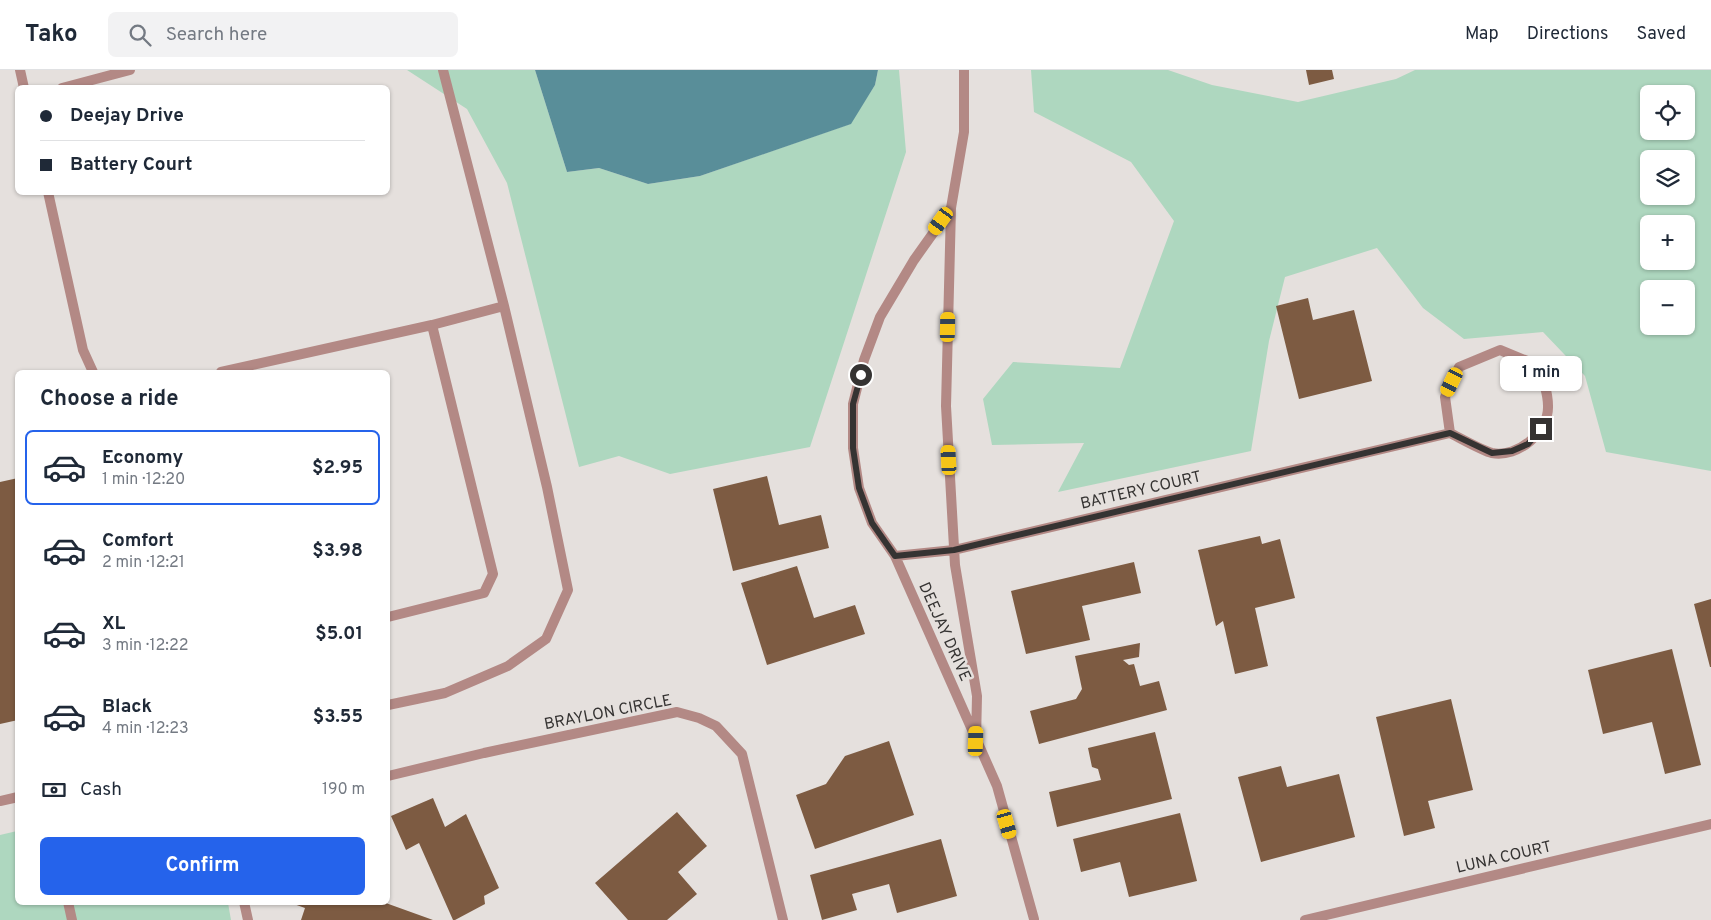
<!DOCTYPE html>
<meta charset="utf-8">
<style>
body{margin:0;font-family:Overpass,sans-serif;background:#f2f2f3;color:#1f2937;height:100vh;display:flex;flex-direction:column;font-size:19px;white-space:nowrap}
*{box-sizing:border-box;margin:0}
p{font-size:16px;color:#747a83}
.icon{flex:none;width:28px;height:28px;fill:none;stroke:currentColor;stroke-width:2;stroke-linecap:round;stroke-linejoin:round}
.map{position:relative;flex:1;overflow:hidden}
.details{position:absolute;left:15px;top:300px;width:375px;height:535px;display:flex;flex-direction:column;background:#fff;border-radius:8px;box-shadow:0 1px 4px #0004}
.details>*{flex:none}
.hud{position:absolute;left:15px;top:15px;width:375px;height:110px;border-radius:8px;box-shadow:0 1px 4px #0004;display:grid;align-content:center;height:110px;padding:0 25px;background:#fff}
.buttons{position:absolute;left:1640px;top:15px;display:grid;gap:10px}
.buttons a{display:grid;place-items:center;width:55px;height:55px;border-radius:8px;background:#fff;box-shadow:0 1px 4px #0004;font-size:25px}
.end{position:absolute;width:22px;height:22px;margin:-11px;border:6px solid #353332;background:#fff;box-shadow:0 0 0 2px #fff}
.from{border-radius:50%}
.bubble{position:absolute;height:35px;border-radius:8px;background:#fff;box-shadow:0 1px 4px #0004;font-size:16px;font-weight:700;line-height:35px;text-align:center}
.car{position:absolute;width:15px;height:30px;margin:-15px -8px;border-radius:6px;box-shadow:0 0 4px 1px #0007;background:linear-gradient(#f5c518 24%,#345 0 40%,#f5c518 0 76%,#345 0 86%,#f5c518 0)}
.hud b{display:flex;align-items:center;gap:18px;height:48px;font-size:19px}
.hud b+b{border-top:1px solid #e0e1e3}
.hud i{width:12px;height:12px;background:#1f2937}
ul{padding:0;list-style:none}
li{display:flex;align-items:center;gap:15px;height:75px;margin:0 10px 8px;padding:0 15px;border:2px solid transparent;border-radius:8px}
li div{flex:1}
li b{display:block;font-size:19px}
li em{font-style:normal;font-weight:700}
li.on{border-color:#2563eb}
li>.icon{width:45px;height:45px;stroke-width:1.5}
h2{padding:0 25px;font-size:22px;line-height:60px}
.pay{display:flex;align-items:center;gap:12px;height:55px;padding:0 25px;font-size:19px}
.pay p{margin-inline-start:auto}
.action{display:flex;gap:10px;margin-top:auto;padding:10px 25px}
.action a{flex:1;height:58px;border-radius:8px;background:#2563eb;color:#fff;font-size:20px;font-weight:700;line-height:58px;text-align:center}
header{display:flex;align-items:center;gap:30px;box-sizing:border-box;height:70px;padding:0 25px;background:#fff;border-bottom:1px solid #e0e1e3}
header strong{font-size:24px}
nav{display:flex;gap:28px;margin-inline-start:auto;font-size:18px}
.search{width:350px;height:45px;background:#f2f2f3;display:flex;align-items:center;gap:12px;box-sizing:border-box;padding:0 18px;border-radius:8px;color:#747a83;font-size:19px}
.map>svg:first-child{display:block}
</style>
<header>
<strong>Tako</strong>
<div class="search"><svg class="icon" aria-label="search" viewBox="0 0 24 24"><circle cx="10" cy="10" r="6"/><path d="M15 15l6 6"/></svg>Search here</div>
<nav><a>Map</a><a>Directions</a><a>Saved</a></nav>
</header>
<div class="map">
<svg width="1711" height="850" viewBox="0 0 1711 850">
<rect width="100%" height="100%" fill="#e5e0dd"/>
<path fill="#aed7bf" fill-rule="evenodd" d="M407 0H535L567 102 599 98 648 114 700 106 850 54 875 15 878 0H899L906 82 810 377 670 404 619 386 579 397 507 113 467 39Z
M1031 0H1168L1212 15 1298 32 1396 9 1415 0H1711V401L1606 382 1585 306 1543 262 1464 269 1423 238 1377 178 1285 207 1269 271 1251 381 1058 422 1084 373 992 375 983 329 1013 292 1120 298 1174 151 1131 92 1034 42ZM1649 24H1686V61H1649ZM1649 89H1686V126H1649ZM1649 154H1686V191H1649ZM1649 219H1686V256H1649Z
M17 761 18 832 228 833 231 850H0V765Z"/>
<path fill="#598e99" d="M535 0H878L875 15 851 54 700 106 648 114 599 98 567 102Z"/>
<path fill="#7d5b42" d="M1306 0H1332L1334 9 1309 15Z
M1308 228 1313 250 1354 240 1372 311 1299 329 1276 236Z
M767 406 779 455 821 445 829 478 733 501 713 419Z
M18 408V650L0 654V412Z
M1260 466 1262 474 1280 469 1295 528 1255 538 1268 596 1235 604 1223 551 1216 556 1198 480Z
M1134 492 1141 523 1082 536 1090 570 1026 584 1011 521Z
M797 496 814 548 855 535 865 564 767 595 741 513Z
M1711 529V597H1710L1694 534Z
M1140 573 1139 587 1123 590 1129 595 1134 594 1140 616 1159 611 1167 640 1039 674 1030 641 1076 629 1082 619 1075 586Z
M1672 579 1701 695 1665 704 1652 652 1603 664 1588 600Z
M1451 629 1473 720 1428 731 1435 758 1404 766 1376 647Z
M1155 662 1172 729 1057 757 1049 722 1101 710 1098 699 1092 697 1088 678Z
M889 671 914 745 815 779 796 725 826 714 845 686Z
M1281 696 1287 717 1339 704 1355 767 1261 792 1238 707Z
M433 728 445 757 466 744 499 818 484 826 485 834 455 850H453L419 773 406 780 391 746Z
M677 742 707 776 678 802 697 824 667 850H628L595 813Z
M1180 743 1197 811 1129 827 1120 792 1081 802 1073 769Z
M941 769 957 826 897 843 889 814 852 824 857 840 822 850 810 805Z
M383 832 433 850H301L305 838 291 833Z"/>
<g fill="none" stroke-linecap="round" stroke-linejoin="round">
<path stroke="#b38985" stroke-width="10" d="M20 0 24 18
M62 18 130 0
M48 122 83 280 93 302
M221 302 432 255 504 236
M388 547 484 523 493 504 432 255
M388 635 445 623 508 596 546 569 568 520 547 417 504 236 443 0
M0 731 18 727
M68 832 72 850"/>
<path stroke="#b38985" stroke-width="10" d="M951 138 964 62V0
M895 486 954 480 1450 363C1460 368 1483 381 1492 383 1518 388 1549 362 1548 336 1548 322 1543 309 1537 295L1500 280 1459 297 1445 327 1450 363
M976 671 977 626 955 495 946 336 951 138 914 190 880 247 864 290 853 334V378L859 418 872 453 895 486 997 716 1034 849
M388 706 484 683 677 642 699 648 716 656 742 684 783 850
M244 832 248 850
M1305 850 1711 754"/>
</g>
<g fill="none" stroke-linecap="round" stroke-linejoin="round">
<path stroke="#353332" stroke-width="6" d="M861 305 853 334V378L859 418 872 453 895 486 954 480 1450 363 1492 383 1512 381 1528 374 1541 359"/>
</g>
<g text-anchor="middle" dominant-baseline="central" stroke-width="5" stroke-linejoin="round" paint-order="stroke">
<g font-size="16" fill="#353332" stroke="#e5e0dd">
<text transform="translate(1141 421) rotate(-13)">BATTERY COURT</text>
<text transform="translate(944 562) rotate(66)">DEEJAY DRIVE</text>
<text transform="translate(608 643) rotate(-11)">BRAYLON CIRCLE</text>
<text transform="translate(1504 788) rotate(-13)">LUNA COURT</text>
</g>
</g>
</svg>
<div class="buttons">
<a><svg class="icon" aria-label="locate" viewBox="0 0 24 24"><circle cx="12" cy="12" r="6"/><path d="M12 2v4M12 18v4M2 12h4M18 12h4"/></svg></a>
<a><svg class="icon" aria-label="layers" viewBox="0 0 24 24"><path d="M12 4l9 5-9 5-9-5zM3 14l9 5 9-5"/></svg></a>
<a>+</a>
<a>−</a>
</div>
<i class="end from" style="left:861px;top:305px"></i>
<i class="end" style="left:1541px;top:359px"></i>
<div class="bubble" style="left:1500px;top:286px;width:82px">1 min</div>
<i class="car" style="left:941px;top:151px;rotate:216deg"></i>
<i class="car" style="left:948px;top:257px;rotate:1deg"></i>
<i class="car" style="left:1452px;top:312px;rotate:206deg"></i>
<i class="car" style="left:949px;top:390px;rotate:357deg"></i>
<i class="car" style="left:976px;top:671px;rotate:2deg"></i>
<i class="car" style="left:1007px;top:754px;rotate:164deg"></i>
<div class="hud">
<b><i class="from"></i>Deejay Drive</b>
<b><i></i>Battery Court</b>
</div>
<section class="details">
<h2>Choose a ride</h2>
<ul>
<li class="on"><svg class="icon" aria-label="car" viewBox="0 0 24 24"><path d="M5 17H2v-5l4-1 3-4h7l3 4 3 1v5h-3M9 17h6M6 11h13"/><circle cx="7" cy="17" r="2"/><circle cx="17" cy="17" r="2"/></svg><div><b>Economy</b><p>1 min · 12:20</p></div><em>$2.95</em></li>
<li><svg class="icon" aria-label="car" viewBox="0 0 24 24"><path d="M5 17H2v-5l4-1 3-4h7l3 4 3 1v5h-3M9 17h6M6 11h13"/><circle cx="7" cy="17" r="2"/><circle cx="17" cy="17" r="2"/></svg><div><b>Comfort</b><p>2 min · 12:21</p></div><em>$3.98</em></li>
<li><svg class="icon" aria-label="car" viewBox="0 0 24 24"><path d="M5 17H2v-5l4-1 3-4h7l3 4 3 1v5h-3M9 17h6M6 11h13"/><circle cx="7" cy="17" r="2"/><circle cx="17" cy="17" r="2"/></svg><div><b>XL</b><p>3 min · 12:22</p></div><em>$5.01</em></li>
<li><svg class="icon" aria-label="car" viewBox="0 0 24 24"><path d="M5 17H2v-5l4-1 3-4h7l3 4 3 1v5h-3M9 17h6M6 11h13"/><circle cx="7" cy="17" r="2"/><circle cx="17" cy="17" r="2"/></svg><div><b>Black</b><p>4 min · 12:23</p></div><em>$3.55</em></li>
</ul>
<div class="pay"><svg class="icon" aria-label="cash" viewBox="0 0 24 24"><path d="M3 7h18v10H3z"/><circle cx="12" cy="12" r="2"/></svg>Cash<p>190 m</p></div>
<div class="action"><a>Confirm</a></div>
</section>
</div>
